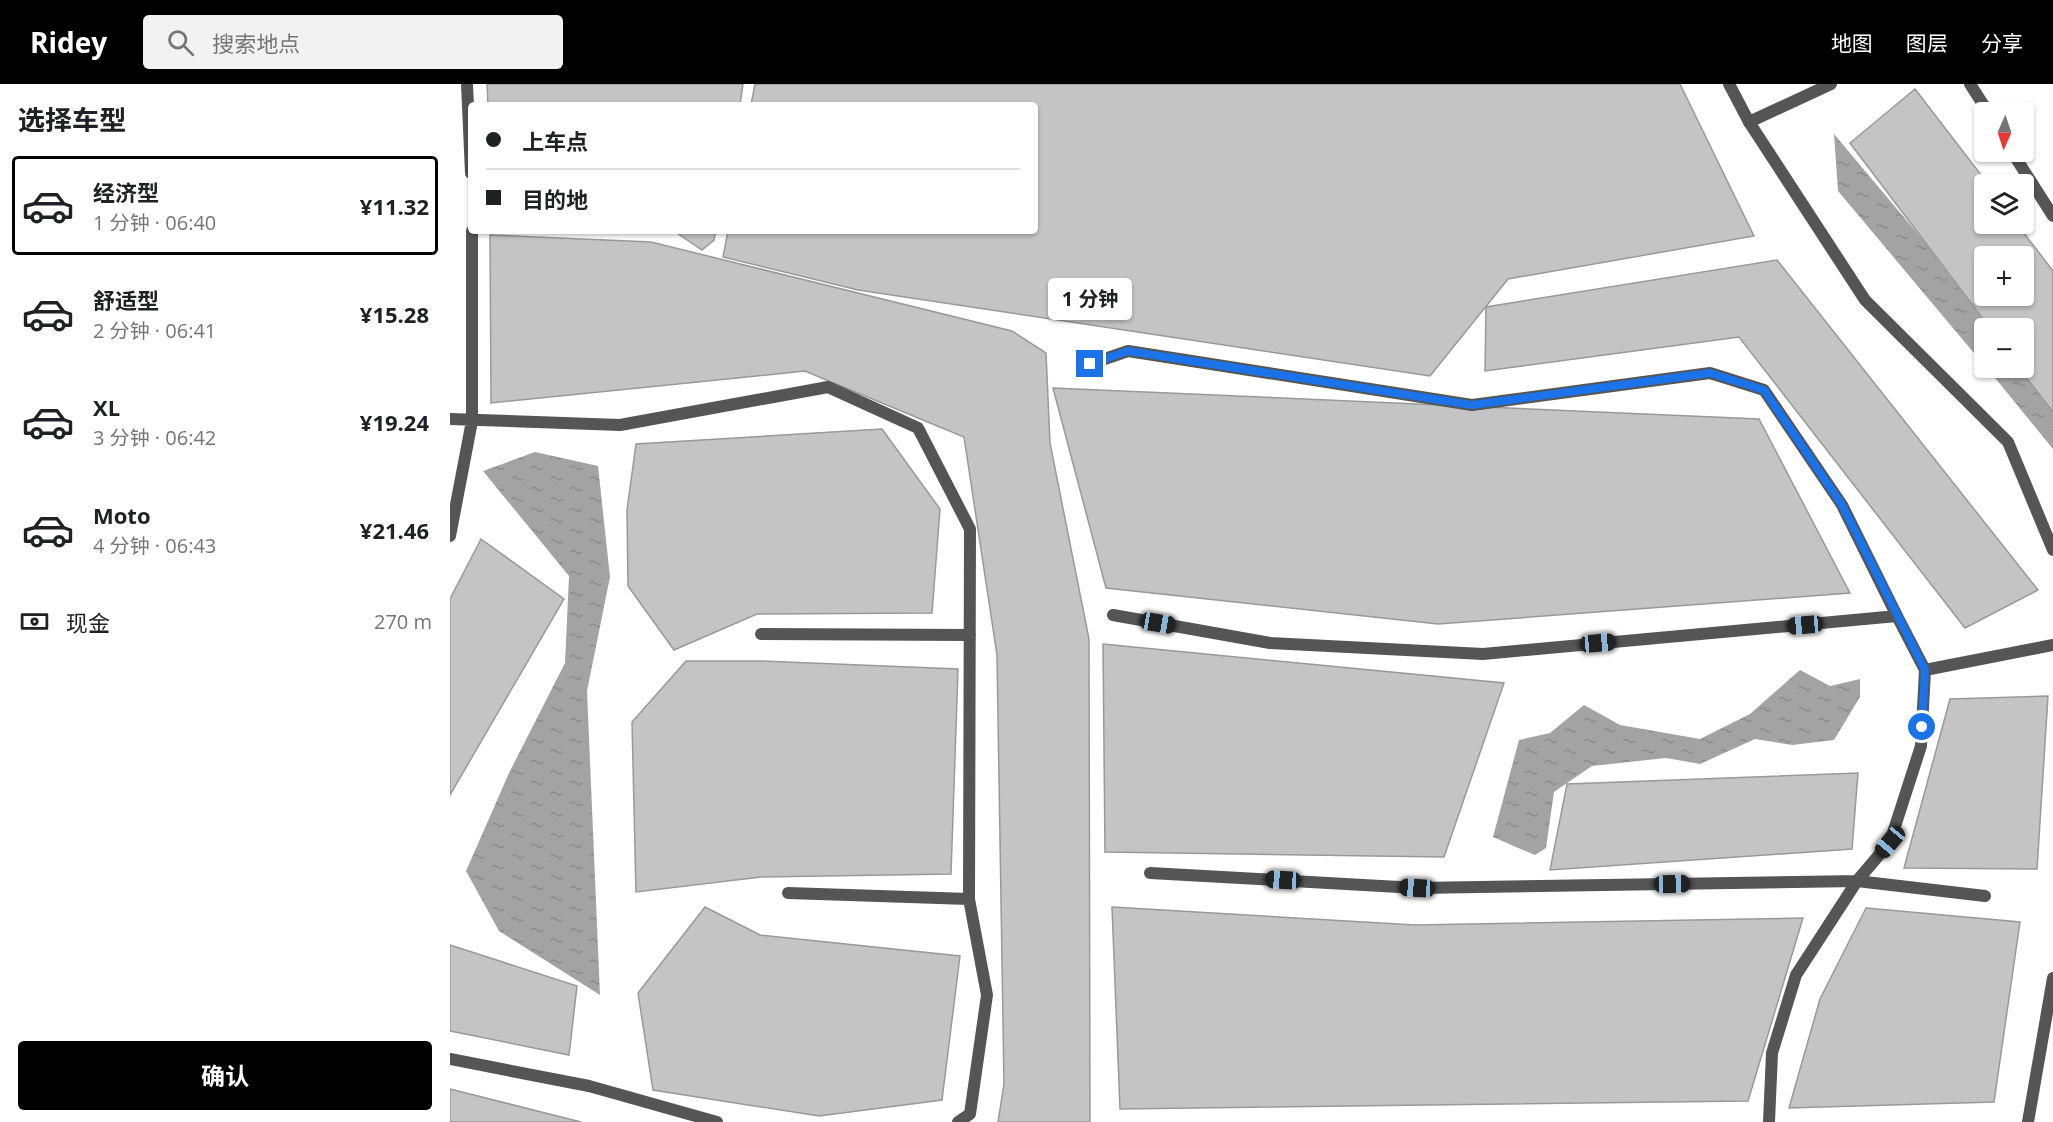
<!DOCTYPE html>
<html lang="zh">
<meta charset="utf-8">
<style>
body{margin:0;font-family:"Open Sans","Noto Sans SC",sans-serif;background:#f2f2f2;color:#202124;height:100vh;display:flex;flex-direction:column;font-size:22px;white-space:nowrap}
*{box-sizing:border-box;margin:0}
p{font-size:20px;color:#757577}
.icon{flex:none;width:33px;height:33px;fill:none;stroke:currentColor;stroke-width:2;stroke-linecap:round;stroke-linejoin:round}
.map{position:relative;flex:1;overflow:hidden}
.drawer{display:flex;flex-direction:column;background:#fff;width:450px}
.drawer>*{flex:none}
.guide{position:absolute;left:18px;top:18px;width:570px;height:132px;border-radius:6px;box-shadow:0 2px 4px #0004;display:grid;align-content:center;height:132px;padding:0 18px;background:#fff}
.needle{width:39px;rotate:183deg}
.fabs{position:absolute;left:1524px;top:18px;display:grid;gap:12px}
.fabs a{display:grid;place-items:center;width:60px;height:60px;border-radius:6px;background:#fff;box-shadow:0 2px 4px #0004;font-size:30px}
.end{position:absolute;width:27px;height:27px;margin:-14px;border:8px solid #1a73e8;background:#fff;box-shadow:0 0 0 3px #fff}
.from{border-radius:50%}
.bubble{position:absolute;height:42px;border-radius:6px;background:#fff;box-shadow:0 2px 4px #0004;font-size:20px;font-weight:700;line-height:42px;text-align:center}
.car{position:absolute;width:18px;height:36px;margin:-18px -9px;border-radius:8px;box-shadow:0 0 4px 2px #0007;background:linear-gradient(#222 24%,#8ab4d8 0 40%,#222 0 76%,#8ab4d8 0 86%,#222 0)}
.guide b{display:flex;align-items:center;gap:21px;height:57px;font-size:22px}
.guide b+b{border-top:2px solid #e0e0e0}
.guide i{width:15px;height:15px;background:#202124}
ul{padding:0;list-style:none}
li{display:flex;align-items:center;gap:18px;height:99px;margin:0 12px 9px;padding:0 6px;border:3px solid transparent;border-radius:6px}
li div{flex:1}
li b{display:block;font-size:22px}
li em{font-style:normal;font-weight:700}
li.active{border-color:#000}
li>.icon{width:54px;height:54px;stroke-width:1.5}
h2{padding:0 18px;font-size:27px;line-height:72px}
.pay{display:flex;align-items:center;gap:15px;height:66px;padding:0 18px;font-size:22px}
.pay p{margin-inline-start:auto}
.primary-button{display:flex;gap:12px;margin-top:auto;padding:12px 18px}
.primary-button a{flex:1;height:69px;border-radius:6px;background:#000;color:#fff;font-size:24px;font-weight:700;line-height:69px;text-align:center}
header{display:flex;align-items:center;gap:36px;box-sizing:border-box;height:84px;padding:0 30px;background:#000;color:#fff}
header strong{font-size:28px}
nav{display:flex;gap:33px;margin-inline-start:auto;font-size:21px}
.search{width:420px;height:54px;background:#f2f2f2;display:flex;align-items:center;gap:15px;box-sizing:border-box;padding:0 21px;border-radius:6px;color:#757577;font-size:22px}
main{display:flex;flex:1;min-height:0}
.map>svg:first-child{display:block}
</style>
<header>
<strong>Ridey</strong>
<div class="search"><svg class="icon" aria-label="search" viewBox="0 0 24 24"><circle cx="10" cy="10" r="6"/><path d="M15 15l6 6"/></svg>搜索地点</div>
<nav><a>地图</a><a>图层</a><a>分享</a></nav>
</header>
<main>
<section class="drawer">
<h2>选择车型</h2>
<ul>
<li class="active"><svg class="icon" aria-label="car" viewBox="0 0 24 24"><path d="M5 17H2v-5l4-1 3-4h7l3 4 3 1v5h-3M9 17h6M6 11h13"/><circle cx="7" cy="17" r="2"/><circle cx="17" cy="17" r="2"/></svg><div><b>经济型</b><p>1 分钟 · 06:40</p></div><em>¥11.32</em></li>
<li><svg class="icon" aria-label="car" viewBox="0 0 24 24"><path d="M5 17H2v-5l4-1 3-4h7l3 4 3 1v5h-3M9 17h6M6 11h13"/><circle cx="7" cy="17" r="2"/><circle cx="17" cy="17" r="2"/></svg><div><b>舒适型</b><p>2 分钟 · 06:41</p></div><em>¥15.28</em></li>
<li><svg class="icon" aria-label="car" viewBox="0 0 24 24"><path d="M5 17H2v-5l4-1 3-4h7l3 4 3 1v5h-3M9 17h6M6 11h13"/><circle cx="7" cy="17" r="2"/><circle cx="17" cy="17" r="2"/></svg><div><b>XL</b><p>3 分钟 · 06:42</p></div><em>¥19.24</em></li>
<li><svg class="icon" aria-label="car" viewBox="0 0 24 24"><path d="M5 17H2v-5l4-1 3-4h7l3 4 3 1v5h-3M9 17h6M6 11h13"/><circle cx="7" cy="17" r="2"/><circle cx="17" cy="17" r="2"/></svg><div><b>Moto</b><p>4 分钟 · 06:43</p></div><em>¥21.46</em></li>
</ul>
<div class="pay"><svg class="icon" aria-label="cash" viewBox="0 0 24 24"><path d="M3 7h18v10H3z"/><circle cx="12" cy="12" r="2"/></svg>现金<p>270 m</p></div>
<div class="primary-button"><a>确认</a></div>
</section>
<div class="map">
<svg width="1603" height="1038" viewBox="0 0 1603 1038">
<defs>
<pattern id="water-ripples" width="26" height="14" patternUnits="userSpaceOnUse" patternTransform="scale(1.5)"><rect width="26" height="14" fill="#a3a3a3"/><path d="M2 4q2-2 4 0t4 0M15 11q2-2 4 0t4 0" fill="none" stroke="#8b8b8b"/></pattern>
</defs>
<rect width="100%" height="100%" fill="#fff"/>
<path fill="url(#water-ripples)" d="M1384 50 1473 156 1540 244H1534V281L1388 107Z
M1537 284H1569L1603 328V365Z
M85 368 148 382 160 493 137 607 150 911 49 847 16 787 59 689 115 579 119 492 33 387Z
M1350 586 1380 602 1410 595V613L1384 656 1342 661 1305 655 1250 680 1216 674 1142 682 1104 708 1096 764 1085 771 1043 753 1069 656 1100 649 1134 621 1170 641 1250 655 1300 630Z"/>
<path fill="#c4c4c4" stroke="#999" stroke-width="1.5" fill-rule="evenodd" d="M37 0H293L290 21H38Z
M305 0H1230L1304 152 1058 195 980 292 408 206 273 173 278 147H585V21H301Z
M1465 5 1538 100H1534V140H1567L1603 187V328L1569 284H1574V244H1540L1400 59ZM1534 172H1574V212H1534Z
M224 147H266L264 156 252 166Z
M40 151 201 158 562 247 596 269 600 359 639 555 640 1038H548L554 1000 547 571 514 353 355 287 41 319Z
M1327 176 1588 506 1515 544 1289 253 1035 287 1036 223Z
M603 304 1309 335 1400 509 988 540 656 504Z
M432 345 490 425 482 529 307 530 224 566 178 502 177 426 186 360Z
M31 455 114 515 0 711V515Z
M653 560 1054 599 994 773 655 768Z
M236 577H311L508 585 501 790 311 793 186 808 182 638Z
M1598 612 1587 785 1454 784 1500 615Z
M1408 689 1402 765 1100 786 1117 700Z
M255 823 310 851 510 872 492 1016 369 1032 203 1006 188 909Z
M662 823 965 841 1353 834 1298 1017 670 1025Z
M1416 824 1570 838 1544 1018 1339 1024 1370 915Z
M0 861 127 902 119 971 0 947Z
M0 1005 131 1038H0Z"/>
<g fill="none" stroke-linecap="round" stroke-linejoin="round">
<path stroke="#555" stroke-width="12" d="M17 0 21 89
M1520 0 1538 28
M1299 38 1381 0
M1562 68 1603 132
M640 280 678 267 1022 321 1260 289 1314 306 1392 421 1447 532 1033 570 820 559 663 531
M0 335 170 341 378 303 468 344 520 445 519 815 537 911 520 1030 508 1038
M0 452 22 337V147
M1447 532 1475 586 1603 561
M311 550 520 551
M700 789 967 804 1407 797 1535 812
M338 809 519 815
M0 975 139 1002 267 1038
M1319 1038 1322 969 1346 891 1407 797 1440 758 1471 662 1475 586"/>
<path stroke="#555" stroke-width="12" d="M1279 0 1299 38 1415 216 1558 358 1603 466
M1578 1038 1603 894"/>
</g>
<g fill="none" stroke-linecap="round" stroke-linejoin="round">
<path stroke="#1a73e8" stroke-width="8" d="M640 280 678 267 1022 321 1260 289 1314 306 1392 421 1475 586 1472 643"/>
</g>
</svg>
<div class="fabs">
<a><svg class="needle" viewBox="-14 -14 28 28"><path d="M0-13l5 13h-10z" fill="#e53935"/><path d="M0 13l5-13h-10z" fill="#757577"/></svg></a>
<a><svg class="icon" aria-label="layers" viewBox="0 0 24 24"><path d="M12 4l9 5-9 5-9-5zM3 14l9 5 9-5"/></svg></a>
<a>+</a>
<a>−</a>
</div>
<i class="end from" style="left:1472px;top:643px"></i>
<i class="end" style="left:640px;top:280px"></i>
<div class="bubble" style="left:598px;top:194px;width:84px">1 分钟</div>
<i class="car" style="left:708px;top:539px;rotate:100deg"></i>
<i class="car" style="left:1355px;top:541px;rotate:265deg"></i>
<i class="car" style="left:1148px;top:559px;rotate:85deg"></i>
<i class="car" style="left:1440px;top:758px;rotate:220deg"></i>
<i class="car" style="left:833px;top:796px;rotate:273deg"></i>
<i class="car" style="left:1222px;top:800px;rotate:89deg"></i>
<i class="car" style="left:967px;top:804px;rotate:273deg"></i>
<div class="guide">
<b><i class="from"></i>上车点</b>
<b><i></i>目的地</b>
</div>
</div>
</main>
